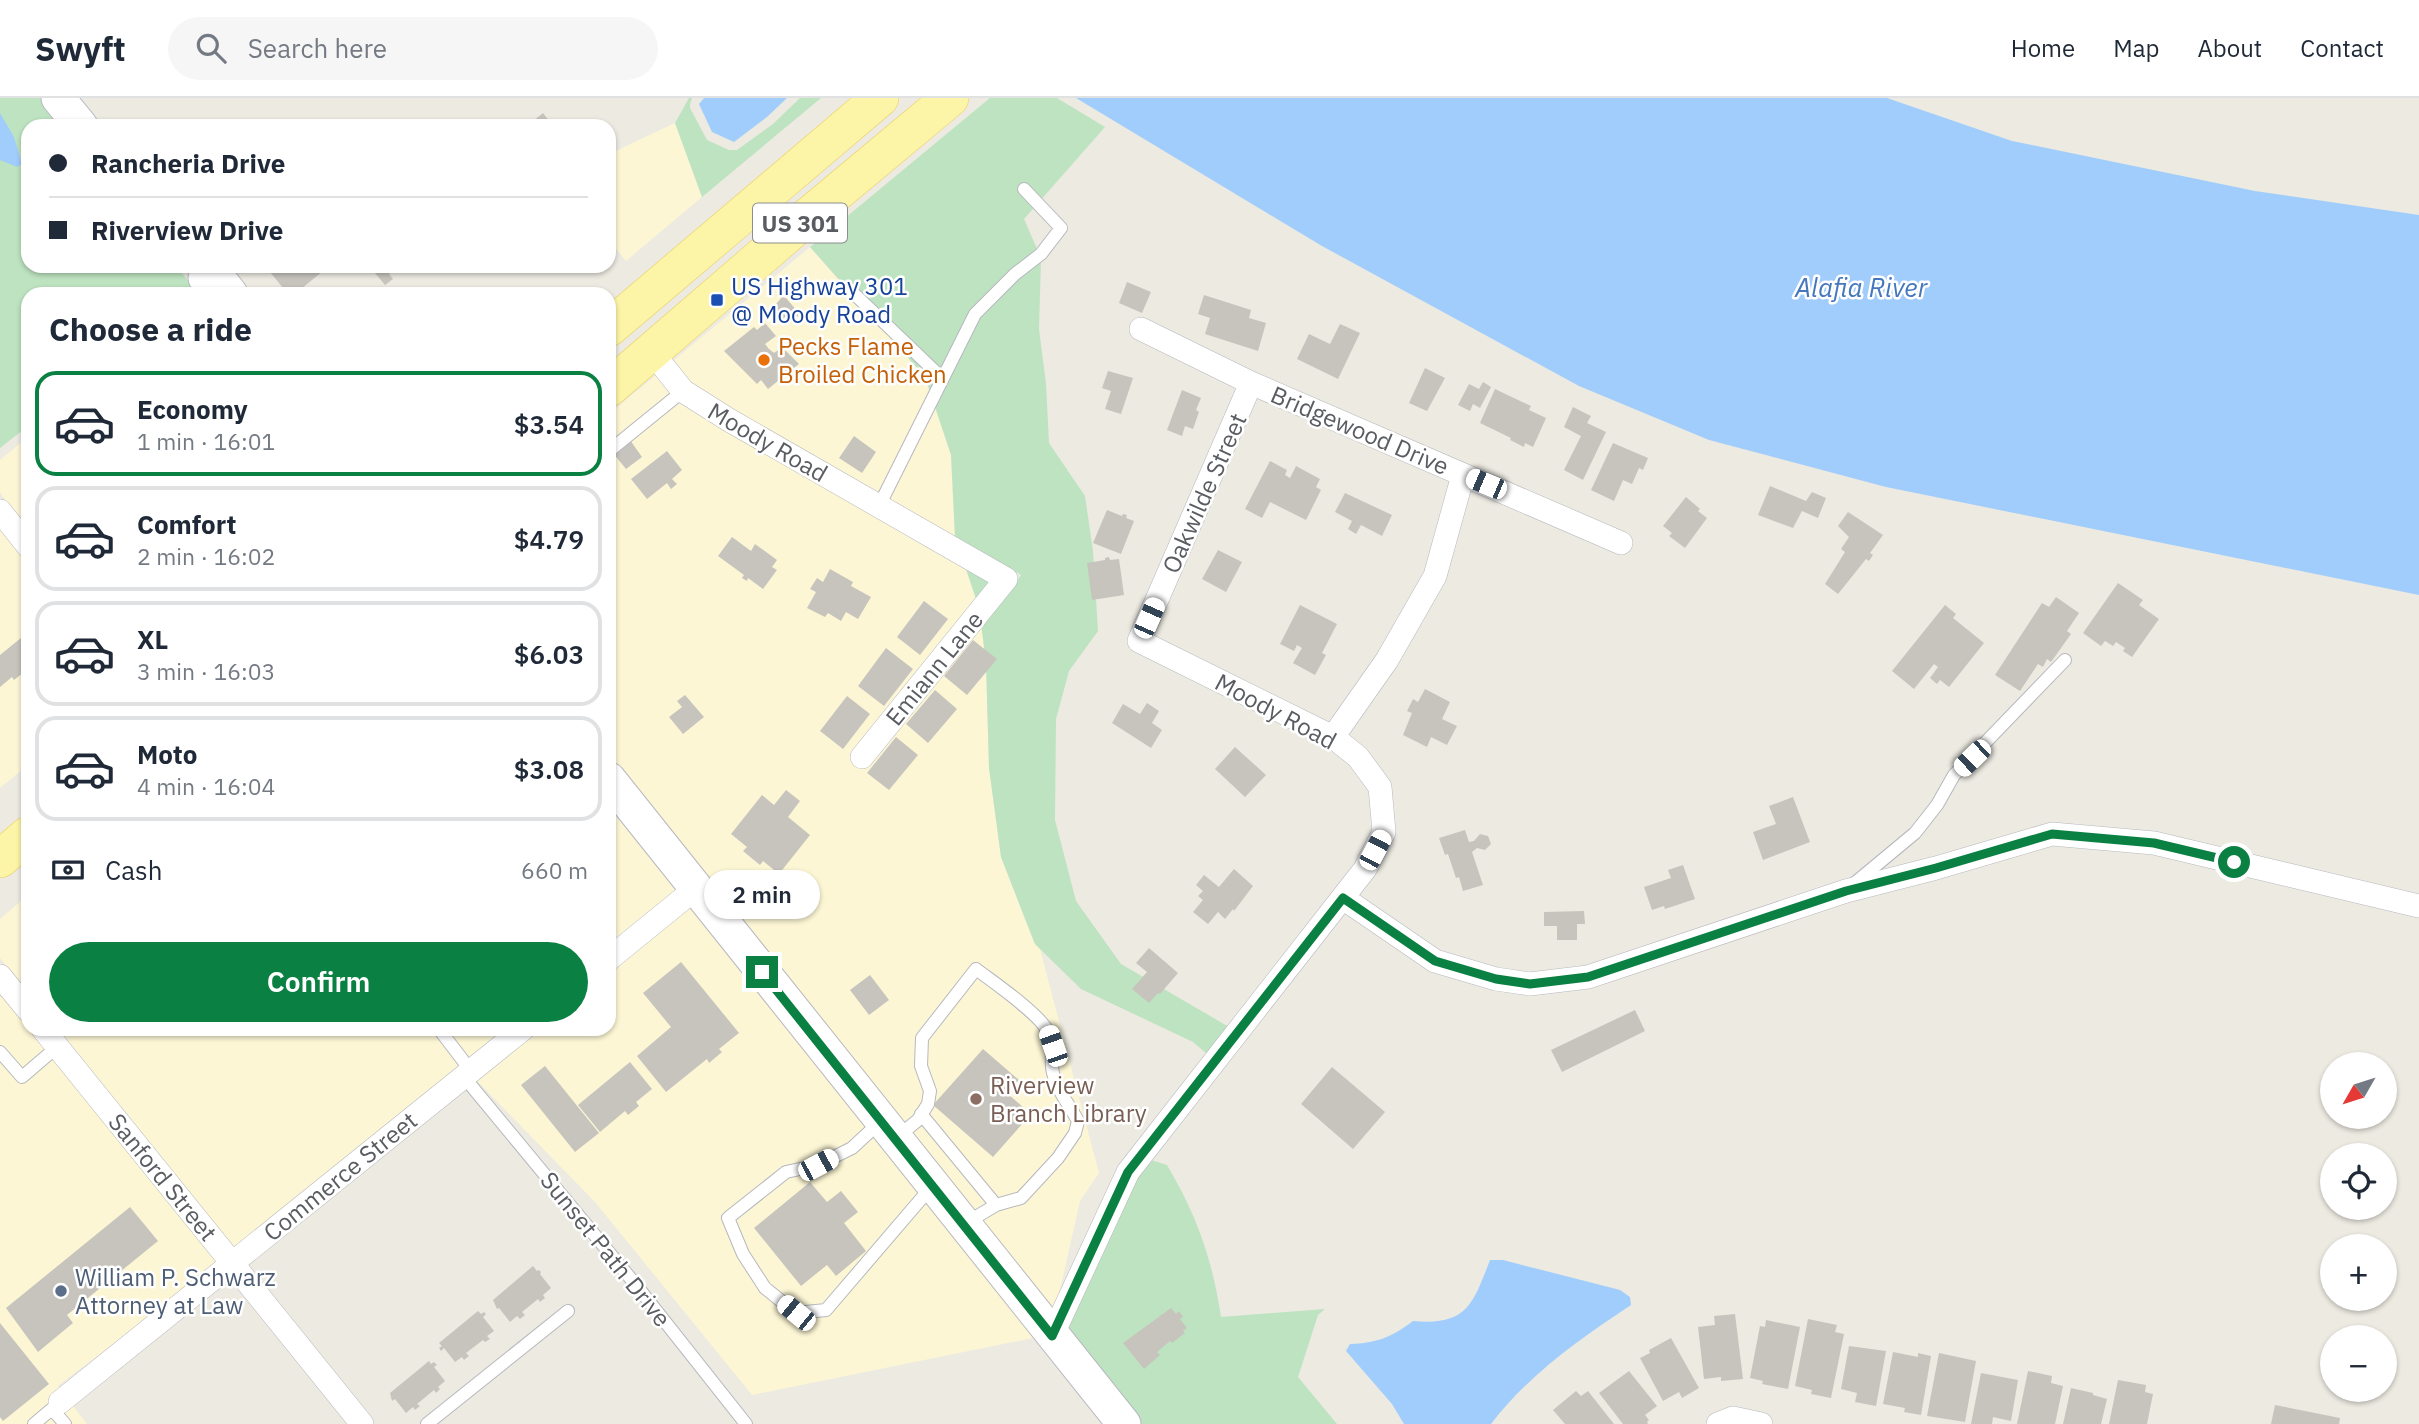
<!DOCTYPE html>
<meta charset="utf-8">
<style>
body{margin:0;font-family:"IBM Plex Sans",sans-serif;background:#f6f6f7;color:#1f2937;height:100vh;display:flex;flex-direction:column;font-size:26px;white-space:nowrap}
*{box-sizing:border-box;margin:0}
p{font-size:23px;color:#747a83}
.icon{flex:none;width:38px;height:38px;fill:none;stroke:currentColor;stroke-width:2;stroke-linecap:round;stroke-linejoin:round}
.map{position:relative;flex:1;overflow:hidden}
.details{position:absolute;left:21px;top:189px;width:595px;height:749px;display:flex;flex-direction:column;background:#fff;border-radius:21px;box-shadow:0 2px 5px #0004}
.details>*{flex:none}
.hud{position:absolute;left:21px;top:21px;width:595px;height:154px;border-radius:21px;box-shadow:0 2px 5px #0004;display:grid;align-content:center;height:154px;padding:0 28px;background:#fff}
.needle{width:46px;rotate:231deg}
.controls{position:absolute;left:2320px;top:954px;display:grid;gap:14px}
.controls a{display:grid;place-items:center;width:77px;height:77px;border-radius:50%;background:#fff;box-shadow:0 2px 5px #0004;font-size:35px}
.end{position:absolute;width:32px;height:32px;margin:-16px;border:9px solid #0b8043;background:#fff;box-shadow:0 0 0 4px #fff}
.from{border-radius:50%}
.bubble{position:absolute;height:49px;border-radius:24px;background:#fff;box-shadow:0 2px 5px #0004;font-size:23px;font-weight:600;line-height:49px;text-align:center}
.car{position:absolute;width:21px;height:42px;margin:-21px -10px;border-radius:9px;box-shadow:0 0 5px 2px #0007;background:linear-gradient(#fff 24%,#345 0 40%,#fff 0 76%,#345 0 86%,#fff 0)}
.hud b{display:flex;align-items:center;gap:24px;height:66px;font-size:26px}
.hud b+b{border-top:2px solid #e0e1e3}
.hud i{width:18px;height:18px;background:#1f2937}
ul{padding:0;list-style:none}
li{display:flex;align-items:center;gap:21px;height:105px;margin:0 14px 10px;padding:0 14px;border:4px solid #e0e1e3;border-radius:21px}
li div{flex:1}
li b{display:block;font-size:26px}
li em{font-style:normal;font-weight:600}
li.on{border-color:#0b8043}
li>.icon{width:63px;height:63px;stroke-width:1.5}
h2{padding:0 28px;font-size:32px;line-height:84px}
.pay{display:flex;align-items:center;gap:18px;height:77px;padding:0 28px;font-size:26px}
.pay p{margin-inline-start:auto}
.action{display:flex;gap:14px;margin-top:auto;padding:14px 28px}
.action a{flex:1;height:80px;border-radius:42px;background:#0b8043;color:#fff;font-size:28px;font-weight:600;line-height:80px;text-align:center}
header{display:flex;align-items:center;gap:42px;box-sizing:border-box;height:98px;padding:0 35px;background:#fff;border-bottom:2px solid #e0e1e3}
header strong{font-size:33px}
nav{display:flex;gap:38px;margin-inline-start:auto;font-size:24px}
.search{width:490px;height:63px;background:#f6f6f7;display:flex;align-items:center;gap:18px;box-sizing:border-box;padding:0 24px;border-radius:38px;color:#747a83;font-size:26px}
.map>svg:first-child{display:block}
</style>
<header>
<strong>Swyft</strong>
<div class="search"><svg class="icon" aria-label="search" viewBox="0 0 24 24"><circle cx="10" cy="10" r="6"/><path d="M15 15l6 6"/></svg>Search here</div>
<nav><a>Home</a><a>Map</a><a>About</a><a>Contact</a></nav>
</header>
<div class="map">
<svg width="2419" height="1326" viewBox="0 0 2419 1326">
<rect width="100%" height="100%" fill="#eceae1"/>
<path fill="#fcf6d5" d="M675 25 702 99 626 163 609 142V56Z
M810 149 925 279 951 357 955 439 736 313 691 284 674 262Z
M656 277 676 302 722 331 966 471 979 510 986 565 989 670 1001 759 1034 845 1040 851 1099 1075 1080 1103 1058 1201 1051 1217 609 662V316Z
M28 339V430L0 395V362Z
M0 432 28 467V667L0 690Z
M609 699 680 790 609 848Z
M28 797V894L0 860V821Z
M693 806 1038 1239 752 1297 595 1104 476 982 539 931H609V874Z
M0 888 28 923V931H35L222 1162 58 1288 87 1326H0Z
M58 931H507L234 1149Z"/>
<path fill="#bee3c0" d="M0 0H41L63 28H28V168H176L195 191 189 196H28V328L0 350Z
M689 0H692L690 6V10L707 42 729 52H737L773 26 800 0H821L702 99 675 25Z
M990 0H1057L1105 29 1024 121 1041 160 1039 231 1046 286 1049 345 1085 398 1093 453 1098 533 1069 573 1056 621 1055 722 1076 803 1121 866 1229 929 1207 956 1193 944 1081 891 1035 846 1001 759 989 670 986 565 979 510 966 471 1008 495 1021 477 955 439 951 357 925 279 810 149Z
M1151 1062 1167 1067C1197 1118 1212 1160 1221 1219L1325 1211 1318 1217 1298 1279 1337 1326H1139L1065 1236 1137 1079Z"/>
<path fill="#a1cdfc" d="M704 0H787L767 19 734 44 712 34 699 6Z
M1076 0H1887L2012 43 2255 93 2419 117V497L1886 389 1709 342 1579 288 1322 148Z
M0 15 14 39 22 66 17 69 0 62Z
M1490 1162H1503L1620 1192 1630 1199 1631 1207C1581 1240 1527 1278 1491 1326H1404L1392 1306 1346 1253 1350 1246C1377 1245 1392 1239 1413 1223 1467 1228 1473 1206 1490 1162Z"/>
<path fill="#c7c4be" d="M543 15 553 28H527Z
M265 168H329L295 196H288Z
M369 168H409L402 173 399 168 389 176 393 181 385 187Z
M1127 184 1151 194 1142 215 1119 205Z
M1204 197 1251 212 1249 220 1266 225 1258 253 1205 236 1210 220 1198 216Z
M782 199 786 200 798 214V218L791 221 785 219 781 223 771 212Z
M765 225 776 238 765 246 769 251 774 255 782 249 799 266 768 291 761 282 757 286 724 253 754 229 757 232Z
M1340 226 1360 235 1338 281 1297 261 1309 236 1330 246Z
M1425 270 1445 280 1427 313 1409 305Z
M1108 273 1133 280 1121 316 1105 311 1111 293 1102 290Z
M1483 284 1491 289 1480 310 1473 306 1470 313 1458 307 1469 286 1479 291Z
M1495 291 1531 308 1529 312 1546 320 1533 349 1525 345 1524 349 1510 342 1511 340 1480 325Z
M1182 292 1201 300 1196 312 1199 314 1193 331 1185 328 1182 338 1167 332Z
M1573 309 1591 318 1587 325 1606 334 1583 382 1564 372 1581 338 1564 329Z
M854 338 876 354 862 375 839 360Z
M630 342 642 359 626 371 613 355Z
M1613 345 1648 360 1643 372 1639 370 1632 386 1623 382 1614 403 1591 392Z
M667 353 682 372 672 381 677 386 671 391 667 385 647 401 631 381Z
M1270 363 1287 372 1285 377 1290 380 1296 368 1320 381 1316 389 1321 392 1306 422 1270 404 1262 420 1245 411Z
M1770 388 1806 403 1812 394 1826 400 1818 420 1802 413 1793 430 1758 417Z
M1345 395 1392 417 1382 438 1361 427 1356 436 1348 431 1352 423 1335 414Z
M1686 399 1700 411 1698 413 1707 420 1685 450 1669 438 1672 435 1663 428Z
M1107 412 1122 418 1123 416 1127 417 1126 420 1134 423 1121 456 1093 445Z
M1848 414 1883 437 1870 455 1873 457 1869 463 1866 461 1838 496 1825 486 1845 454 1841 451 1849 439 1838 428Z
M732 439 751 453 755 446 777 462 772 469 777 472 763 491 748 480 747 483 742 480 744 477 718 458Z
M1218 452 1242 464 1226 494 1202 481Z
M1109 459 1110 462 1119 461 1124 497 1092 502 1087 465 1105 462V460Z
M830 471 853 484 851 488 871 499 858 521 846 514 841 523 828 515 825 519 807 510 816 494 810 491 817 480 823 484Z
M2118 485 2143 502 2139 507 2159 521 2132 559 2123 553 2125 550 2116 544 2113 548 2105 543 2101 548 2083 535Z
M2056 499 2079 515 2067 533 2071 536 2051 564 2047 561 2043 569 2038 566 2020 593 1995 577 2042 505 2049 509Z
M924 503 948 521 920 557 897 539Z
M1300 507 1337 526 1322 555 1326 557 1315 577 1293 565 1302 550 1297 547 1294 553 1280 546Z
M1945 507 1956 516 1953 520 1984 545 1949 589 1940 582 1937 586 1930 580 1938 569 1934 566 1914 591 1892 573Z
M21 540 25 545 28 543V571L14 582 12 579 0 589V557Z
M973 542 997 561 967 597 944 578Z
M886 550 913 571 884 608 858 588Z
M1425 591 1450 604 1442 621 1457 628 1447 647 1431 639 1427 649 1403 637 1412 615 1407 613 1413 601 1418 604Z
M935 592 957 611 928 645 906 626Z
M685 597 704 619 683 636 669 619 682 609 677 603Z
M847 598 870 616 843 651 820 633Z
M1147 605 1159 613 1152 625 1162 632 1151 650 1112 625 1123 606 1140 616Z
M896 639 918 657 889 692 867 675Z
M1235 649 1266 677 1245 699 1215 671Z
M786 692 800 703 788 719 810 737 779 776 763 763 760 767 743 753 747 749 731 736 762 697 774 707Z
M1793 699 1810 744 1763 762 1753 734 1776 726 1769 708Z
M1465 732 1469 744 1474 743 1480 736 1488 738 1491 746 1485 752 1477 750 1472 754 1483 787 1463 793 1459 779 1456 780 1448 756 1445 757 1439 740Z
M1683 767 1695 801 1665 811 1664 808 1652 812 1644 789 1671 780 1668 772Z
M1234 771 1253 788 1234 813 1233 811 1225 821 1218 814 1208 826 1193 814 1203 802 1198 798 1203 793 1196 787 1204 777 1219 789Z
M1584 813 1585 826H1577V842H1557V828H1544V814Z
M1149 850 1178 875 1160 896 1158 895 1149 905 1132 891 1147 874 1136 865Z
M681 864 739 935 719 951 722 954 709 965 707 961 666 994 637 958 671 929 643 895Z
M870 877 889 902 869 917 850 892Z
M1635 912 1645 933 1562 974 1551 952Z
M983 951 1019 982 1007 995 1031 1016 993 1059 933 1007Z
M630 964 652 991 636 1004 639 1008 628 1017 625 1013 600 1034 578 1007Z
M545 968 599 1035 575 1054 521 987Z
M1332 969 1385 1014 1353 1051 1301 1006Z
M810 1084 827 1104 841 1093 858 1114 844 1125 866 1153 836 1178 827 1167 801 1188 754 1130Z
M130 1109 158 1143 67 1217 73 1225 38 1254 6 1210Z
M533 1168 537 1173 539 1172 541 1174 540 1176 551 1190 543 1197 545 1200 540 1204 538 1201 522 1214 525 1217 520 1221 517 1218 510 1224 499 1210 497 1211 493 1202Z
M1171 1210 1176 1216 1179 1213 1183 1219 1180 1221 1187 1230 1183 1233 1185 1235 1172 1245 1170 1243 1157 1254 1160 1257 1144 1271 1123 1245Z
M478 1213 481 1216 484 1214 486 1216 483 1219 494 1233 487 1238 490 1241 485 1244 483 1242 466 1255 469 1258 464 1262 462 1259 455 1264 444 1250 441 1253 439 1250 442 1248 439 1245Z
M1735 1216 1743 1281 1721 1283V1279L1704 1281 1698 1229 1715 1227 1714 1218Z
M1808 1221 1837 1227 1835 1234 1844 1236 1831 1300 1811 1296 1812 1292 1795 1288Z
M1766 1222 1800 1229 1788 1291 1762 1286 1763 1283 1750 1280 1760 1228 1765 1229Z
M0 1225 49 1286 3 1323 0 1319Z
M1671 1240 1699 1290 1682 1300 1679 1294 1663 1303 1640 1260 1650 1255 1649 1252Z
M1849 1248 1886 1253 1876 1308 1855 1304 1857 1295 1841 1291Z
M1893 1254 1918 1259V1255L1931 1258 1921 1317 1904 1314 1905 1310 1883 1306Z
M1939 1255 1976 1263 1965 1324 1927 1318Z
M429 1263 431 1266 434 1264 437 1267 434 1269 445 1283 438 1289 440 1291 436 1295 434 1292 417 1306 420 1308 415 1312 413 1309 406 1315 395 1301 392 1303 390 1295Z
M1629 1273 1657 1308 1645 1317 1649 1322 1647 1324 1648 1326H1623L1599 1295Z
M2028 1273 2052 1278 2051 1285 2063 1288 2055 1326H2017Z
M1981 1275 2018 1282 2011 1323 1993 1319 1992 1326H1971Z
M2118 1282 2146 1287 2145 1294 2153 1296 2147 1326H2109Z
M2071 1290 2093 1295V1297L2107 1301 2101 1326H2063Z
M1576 1293 1581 1298 1588 1293 1614 1326H1565L1553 1312Z
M2275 1307 2340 1320 2339 1326H2271Z"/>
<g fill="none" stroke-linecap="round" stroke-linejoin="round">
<g stroke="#b6b8bd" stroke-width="14">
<path id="lane" d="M848 190 942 280
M609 353 683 293
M879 408 975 216 1015 176 1041 156 1061 130 1024 91
M1850 789 1915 735 1937 707 1954 677 2065 562
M439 931 471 973
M0 954 22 979 57 949
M464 979 636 1187 746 1326
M921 1016 996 1107
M880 1024 852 1050 818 1067 786 1074 728 1120 743 1156 765 1190 796 1215 826 1212 933 1087
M896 1040 918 1022 928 1006 930 993 921 968 922 940 976 871C993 884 1037 914 1047 932 1054 944 1051 956 1052 969 1054 989 1069 1006 1078 1023L1075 1035 1058 1060 1021 1100 996 1107 966 1125
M52 1311 65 1326
M34 1326 60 1304
M427 1326 568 1213"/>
</g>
<g stroke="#b6b8bd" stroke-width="24">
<path id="street" d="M1141 231 1251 285 1621 445
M652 254 683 293 729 322 1006 481 862 659
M0 413 28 448
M1333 639 1387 562 1435 478 1463 377
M1343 800 1435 863 1496 881 1530 886 1588 879 1846 793 1936 770 2052 736 2154 745 2419 808
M609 861 695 791
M0 878 28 912
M43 931 362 1326
M1052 1238 1128 1074 1365 771 1384 734 1380 689 1358 659 1333 639 1139 543 1251 285
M60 1304 523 931
M1718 1326 1733 1320 1761 1326"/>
</g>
<g stroke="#b7b9bf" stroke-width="35">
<path id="secondary" d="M58 0 81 28
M205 180 220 182 231 196
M609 681 1124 1326"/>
</g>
<g stroke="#ecce5a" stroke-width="38">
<path id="primary" d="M609 230 880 0
M609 290 811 116 950 0
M0 761 28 737"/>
</g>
<use href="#lane" stroke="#fff" stroke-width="12"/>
<use href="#street" stroke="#fff" stroke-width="23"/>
<use href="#secondary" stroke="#fff" stroke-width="33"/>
<use href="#primary" stroke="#fcf4a6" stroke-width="37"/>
</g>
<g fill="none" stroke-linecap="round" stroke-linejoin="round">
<path stroke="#0b8043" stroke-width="9" d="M762 874 1052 1238 1128 1074 1343 800 1435 863 1496 881 1530 886 1588 879 1846 793 1936 770 2052 736 2154 745 2234 764"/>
</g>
<rect fill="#1a4fb4" stroke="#fff" stroke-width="2.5" x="710" y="195" width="14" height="14" rx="3.5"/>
<circle fill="#e8710a" stroke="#fff" stroke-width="2.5" cx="764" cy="262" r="7"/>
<circle fill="#8d6e63" stroke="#fff" stroke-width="2.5" cx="976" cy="1001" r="7"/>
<circle fill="#5c6f8a" stroke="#fff" stroke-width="2.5" cx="61" cy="1193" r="7"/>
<g text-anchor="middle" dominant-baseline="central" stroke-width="5" stroke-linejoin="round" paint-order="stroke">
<rect fill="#fff" stroke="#8b8d90" stroke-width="2" x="753" y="105.5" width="94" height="39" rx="5"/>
<g font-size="23" font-weight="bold" fill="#595c61">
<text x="800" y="125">US 301</text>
</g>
<g font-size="24" fill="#164399" stroke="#fff" text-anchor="start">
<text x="731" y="188">US Highway 301<tspan x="731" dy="28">@ Moody Road</tspan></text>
</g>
<g font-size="24" fill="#c56008" stroke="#fff" text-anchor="start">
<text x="778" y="248">Pecks Flame<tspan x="778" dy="28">Broiled Chicken</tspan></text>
</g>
<g font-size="24" fill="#595c61" stroke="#fff">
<text transform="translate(1360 332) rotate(23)">Bridgewood Drive</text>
<text transform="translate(768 344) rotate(30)">Moody Road</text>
<text transform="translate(1204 395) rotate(-66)">Oakwilde Street</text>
<text transform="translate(934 570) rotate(-51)">Emiann Lane</text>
<text transform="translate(1276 613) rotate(28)">Moody Road</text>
<text transform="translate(340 1078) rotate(-39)">Commerce Street</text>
<text transform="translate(163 1079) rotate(51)">Sanford Street</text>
<text transform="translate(606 1151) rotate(51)">Sunset Path Drive</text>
</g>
<g font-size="24" fill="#785e54" stroke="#fff" text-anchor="start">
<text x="990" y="987">Riverview<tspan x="990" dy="28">Branch Library</tspan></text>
</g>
<g font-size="24" fill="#4e5e75" stroke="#fff" text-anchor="start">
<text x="75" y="1179">William P. Schwarz<tspan x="75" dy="28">Attorney at Law</tspan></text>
</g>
<g font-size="26" font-style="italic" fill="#4577bd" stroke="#fff">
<text x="1861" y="189">Alafia River</text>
</g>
</g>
</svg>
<div class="controls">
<a><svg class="needle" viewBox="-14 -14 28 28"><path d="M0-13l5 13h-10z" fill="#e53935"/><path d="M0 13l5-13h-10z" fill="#747a83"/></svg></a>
<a><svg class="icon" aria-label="locate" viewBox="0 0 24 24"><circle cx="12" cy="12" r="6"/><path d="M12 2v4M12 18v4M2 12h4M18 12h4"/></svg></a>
<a>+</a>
<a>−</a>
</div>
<i class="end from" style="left:2234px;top:764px"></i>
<i class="end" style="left:762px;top:874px"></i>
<div class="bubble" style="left:704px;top:772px;width:116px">2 min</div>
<i class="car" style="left:1486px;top:386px;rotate:293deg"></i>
<i class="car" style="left:1149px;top:520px;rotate:24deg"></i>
<i class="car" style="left:1972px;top:660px;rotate:226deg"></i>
<i class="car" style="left:1375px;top:752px;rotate:28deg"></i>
<i class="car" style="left:1053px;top:948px;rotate:341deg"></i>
<i class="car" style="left:818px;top:1067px;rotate:62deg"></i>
<i class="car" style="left:796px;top:1215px;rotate:309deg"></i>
<div class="hud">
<b><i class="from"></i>Rancheria Drive</b>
<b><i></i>Riverview Drive</b>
</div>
<section class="details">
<h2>Choose a ride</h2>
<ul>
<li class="on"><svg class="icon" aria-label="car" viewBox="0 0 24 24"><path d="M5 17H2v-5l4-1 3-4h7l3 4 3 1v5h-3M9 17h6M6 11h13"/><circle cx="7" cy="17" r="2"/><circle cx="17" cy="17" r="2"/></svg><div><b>Economy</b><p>1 min · 16:01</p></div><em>$3.54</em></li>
<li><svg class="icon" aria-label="car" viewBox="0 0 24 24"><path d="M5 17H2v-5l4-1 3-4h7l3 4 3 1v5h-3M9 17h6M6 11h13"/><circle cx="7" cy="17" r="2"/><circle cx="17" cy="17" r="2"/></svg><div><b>Comfort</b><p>2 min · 16:02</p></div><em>$4.79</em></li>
<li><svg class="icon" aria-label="car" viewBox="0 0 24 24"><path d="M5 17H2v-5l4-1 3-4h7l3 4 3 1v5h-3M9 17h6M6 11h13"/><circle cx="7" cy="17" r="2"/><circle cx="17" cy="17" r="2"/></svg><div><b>XL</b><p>3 min · 16:03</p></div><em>$6.03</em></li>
<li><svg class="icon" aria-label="car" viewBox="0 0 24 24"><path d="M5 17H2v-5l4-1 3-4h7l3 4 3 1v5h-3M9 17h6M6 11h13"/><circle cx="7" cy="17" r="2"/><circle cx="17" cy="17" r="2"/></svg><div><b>Moto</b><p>4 min · 16:04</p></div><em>$3.08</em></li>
</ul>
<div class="pay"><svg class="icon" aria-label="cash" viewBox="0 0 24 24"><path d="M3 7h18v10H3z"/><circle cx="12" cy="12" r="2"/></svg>Cash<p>660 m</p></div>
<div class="action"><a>Confirm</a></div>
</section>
</div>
